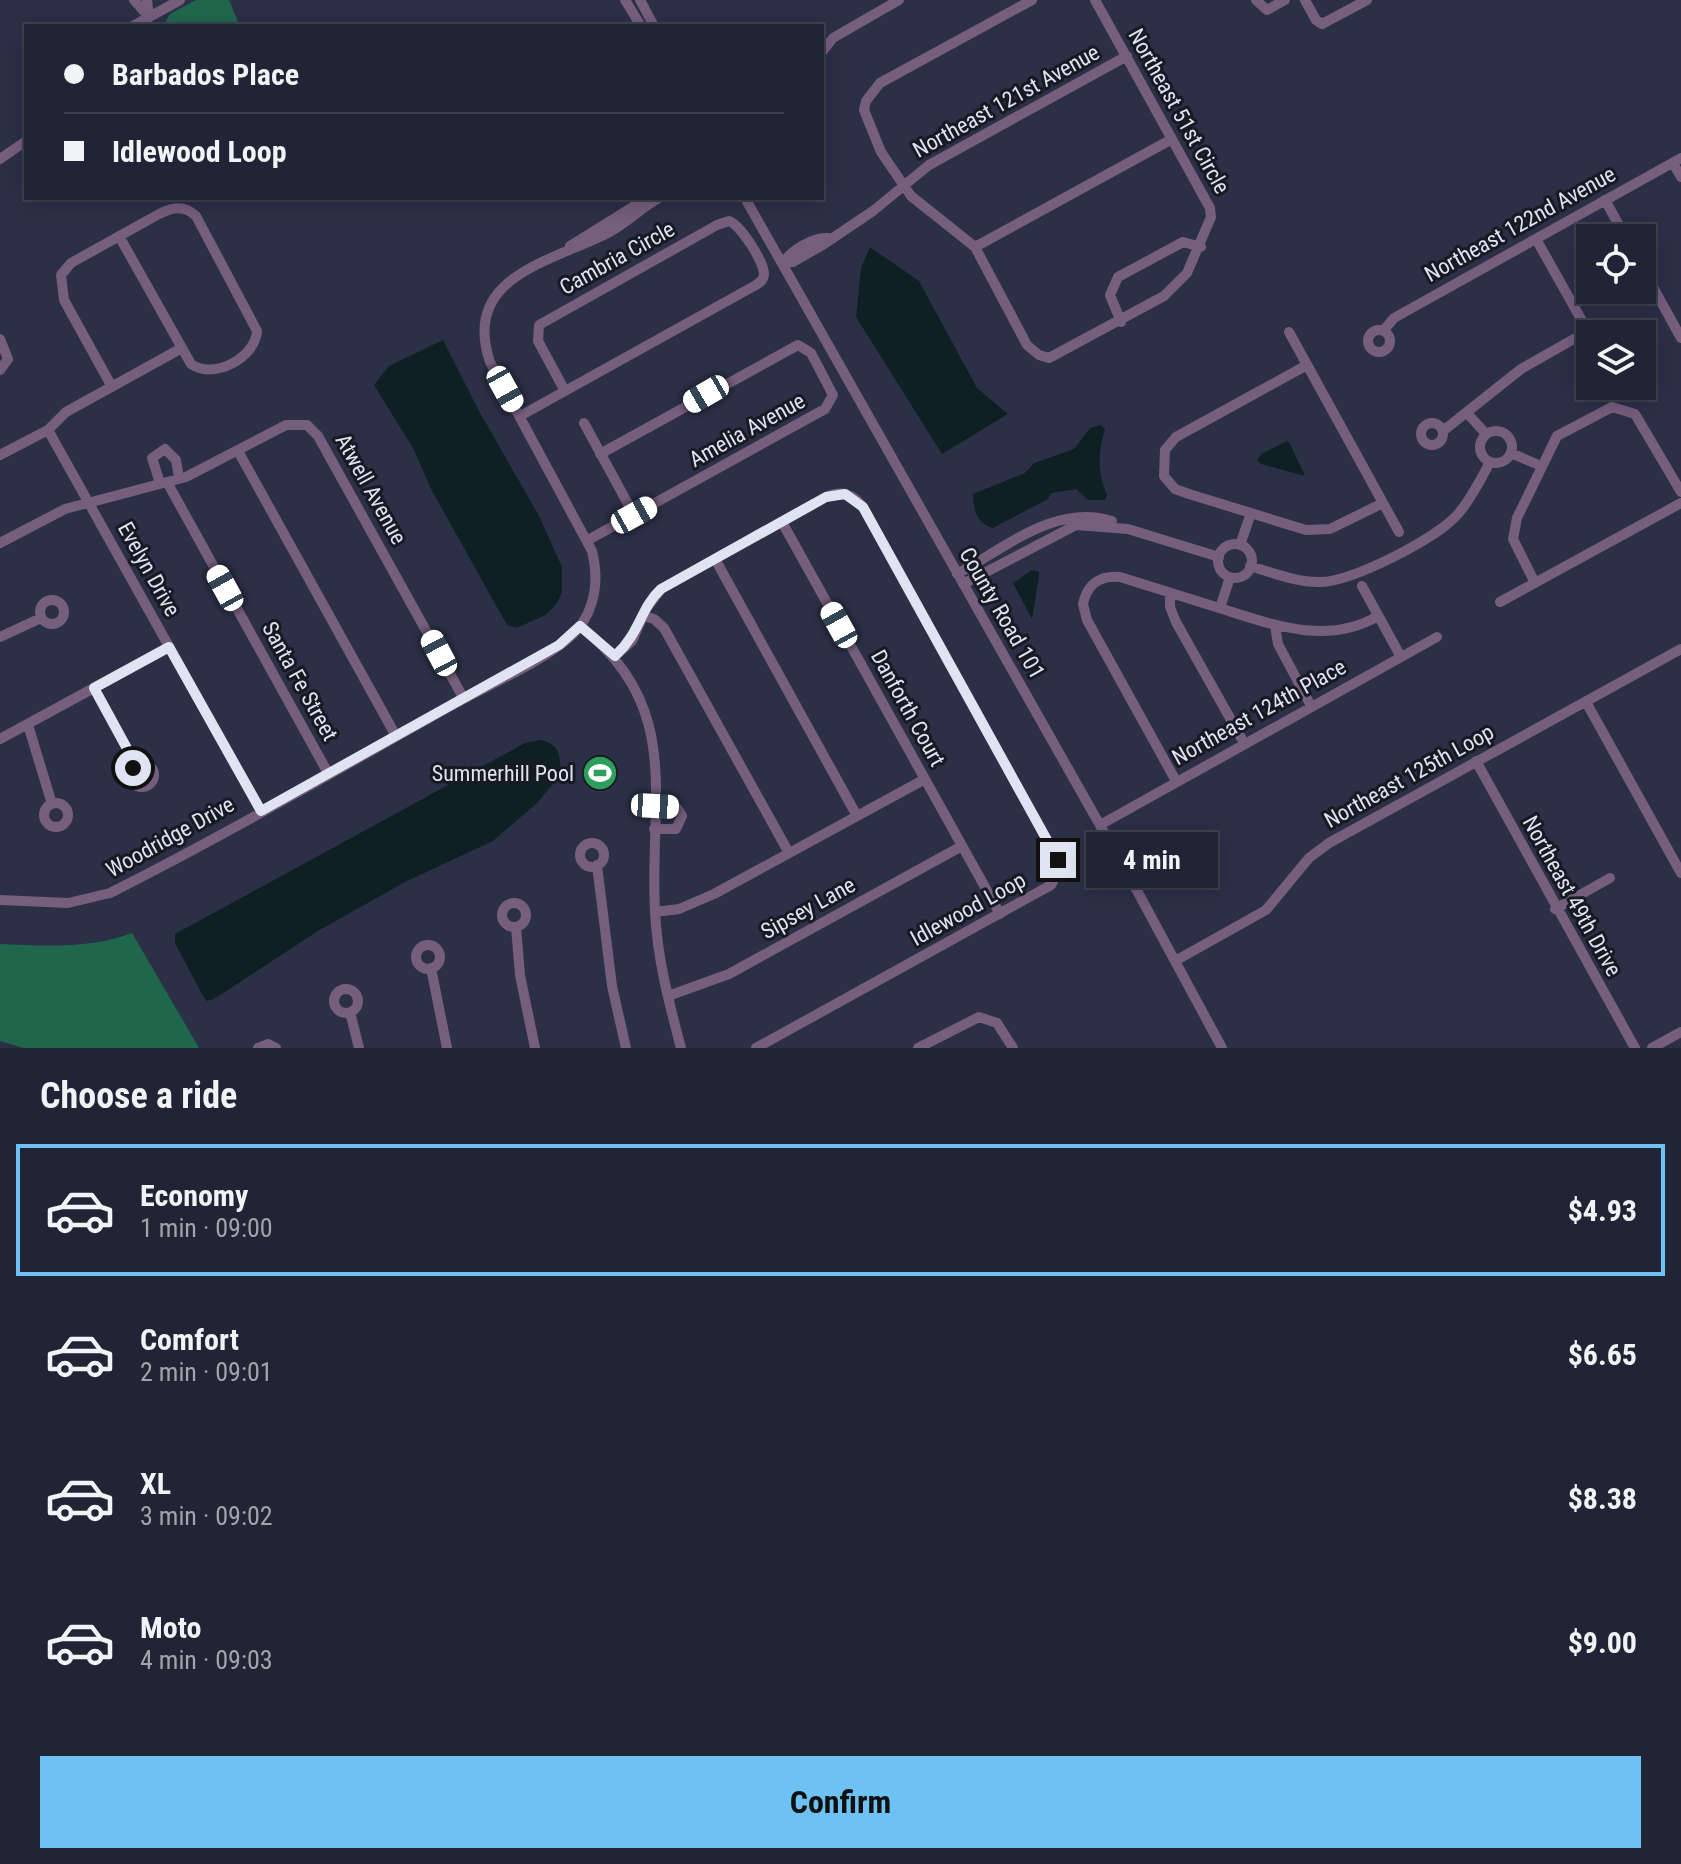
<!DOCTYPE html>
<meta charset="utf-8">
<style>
body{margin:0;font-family:"Roboto Condensed",sans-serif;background:#2d3040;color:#f1f3f6;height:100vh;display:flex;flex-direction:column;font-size:30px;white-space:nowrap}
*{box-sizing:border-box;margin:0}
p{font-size:26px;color:#a2a4ac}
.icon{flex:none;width:44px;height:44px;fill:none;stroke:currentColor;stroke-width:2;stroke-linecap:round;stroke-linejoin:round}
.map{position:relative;height:1048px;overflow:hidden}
.drawer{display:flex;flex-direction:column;background:#212434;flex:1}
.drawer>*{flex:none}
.guide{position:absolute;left:24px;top:24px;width:800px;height:176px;border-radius:0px;box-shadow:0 4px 20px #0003,0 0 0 2px #3e414f;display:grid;align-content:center;height:176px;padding:0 40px;background:#212434}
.tools{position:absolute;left:1576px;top:224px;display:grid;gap:16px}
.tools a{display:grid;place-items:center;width:80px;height:80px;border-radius:0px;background:#212434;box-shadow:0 4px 20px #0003,0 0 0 2px #3e414f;font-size:40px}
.end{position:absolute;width:36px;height:36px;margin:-18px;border:10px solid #e0e4f2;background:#111;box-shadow:0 0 0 4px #111}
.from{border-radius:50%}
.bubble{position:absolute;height:56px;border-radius:0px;background:#212434;box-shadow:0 4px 20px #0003,0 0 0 2px #3e414f;font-size:26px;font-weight:700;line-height:56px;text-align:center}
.car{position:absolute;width:24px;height:48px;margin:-24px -12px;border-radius:10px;box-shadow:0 0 6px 2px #0007;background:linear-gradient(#fff 24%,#345 0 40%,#fff 0 76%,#345 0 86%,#fff 0)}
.guide b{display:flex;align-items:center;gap:28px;height:76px;font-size:30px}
.guide b+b{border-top:2px solid #3e414f}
.guide i{width:20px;height:20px;background:#f1f3f6}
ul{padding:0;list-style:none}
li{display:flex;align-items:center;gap:24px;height:132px;margin:0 16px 12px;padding:0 24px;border:4px solid transparent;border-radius:0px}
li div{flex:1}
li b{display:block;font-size:30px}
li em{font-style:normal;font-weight:700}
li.selected{border-color:#6ec2f3}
li>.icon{width:72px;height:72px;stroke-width:1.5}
h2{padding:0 40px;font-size:36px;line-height:96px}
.button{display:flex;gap:16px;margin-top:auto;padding:16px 40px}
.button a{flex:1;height:92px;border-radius:0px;background:#6ec2f3;color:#111;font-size:32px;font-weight:700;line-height:92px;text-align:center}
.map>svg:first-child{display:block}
</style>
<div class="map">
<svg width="1681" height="1048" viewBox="0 0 1681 1048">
<rect width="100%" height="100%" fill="#2c3046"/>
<path fill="#1f674c" d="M196 0H229L239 24 163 26 170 14Z
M132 933 199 1048H24L0 1041V944C44 946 91 949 132 933Z"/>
<path fill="#0e2023" d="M870 247 919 281 977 388 1008 414 942 454 856 317 861 268Z
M443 340 479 411 539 516 562 567V592L557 603 546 615 516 628 507 625 431 489 414 450 374 385 389 366Z
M1100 425 1105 429C1098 452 1097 472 1107 495L1105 500H1088L1076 489 1051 493 1048 499 993 528C977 524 973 509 973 494L1025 473 1034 463 1074 449 1090 428Z
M1287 441 1290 444 1305 476 1261 464 1257 460 1261 454Z
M1032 570 1039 572V576L1032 619 1013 583Z
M540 740C560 743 561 757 560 776L538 802 493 841 405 882 318 931 214 999 207 1001 203 996 175 943V934L525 743Z"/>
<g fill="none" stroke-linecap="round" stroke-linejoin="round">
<path stroke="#765e7d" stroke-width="10" d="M134 0 149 17
M147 0 149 17
M625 0 641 26
M640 0 654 26
M1032 0 880 83 866 101 864 110 881 152 911 196 975 247 1027 345 1039 355 1049 358 1164 296 1187 273 1211 217 1210 208 1095 0
M1256 0 1267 10 1285 0
M1305 0 1316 20 1322 24 1367 0
M133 26 180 0
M822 52 833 38 899 0
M0 159 26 141
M1673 163 1681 177
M745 198 1135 887 1222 1048
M1605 200 1626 238
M1536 239 1590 335
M570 246 636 205 653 202
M975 247 1172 139
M783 263 793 262 821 246 873 211 929 165 1127 56
M783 263C791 250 813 237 828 238
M1642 267 1681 338
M1121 322 1110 295 1118 277 1183 242 1201 247
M1368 341a11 11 0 1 1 22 0a11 11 0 1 1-22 0Z
M1383 331 1394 318 1681 158
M1289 332 1399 532
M0 339 8 359 0 370
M1307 365 1176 437 1165 450 1164 476 1175 489 1189 494 1306 530 1330 529 1383 503
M112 387 64 300 61 275 71 263 159 214C173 207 184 205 196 216L257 331C255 358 214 380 191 364L119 236
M1468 414 1486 434
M520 416 756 285C760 282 763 281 764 275 765 263 740 224 729 221L717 225 539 325 538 341 565 391
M584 423 634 515
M1421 434a11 11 0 1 1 22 0a11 11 0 1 1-22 0Z
M48 430 261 811
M1443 431 1521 369 1588 331
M1480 447a16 16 0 1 1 32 0a16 16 0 1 1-32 0Z
M238 451 396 736
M1511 453 1541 466
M0 455 48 430 66 412 180 349
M167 482 328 773
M160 483 152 458 165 449 176 460 179 478
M782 522 1000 914
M588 540 825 409 833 395 811 353 798 345 600 454
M0 543 65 509 186 477 286 425H307L318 436 464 699
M1218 561a17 17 0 1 1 34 0a17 17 0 1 1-34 0Z
M1240 545 1251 513
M715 559 857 816
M1250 566C1273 573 1298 583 1322 582 1355 580 1436 539 1458 514 1471 499 1481 479 1490 462
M957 574C1004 549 1055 503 1112 521
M1535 583 1513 539 1517 518 1557 436 1612 407 1635 414 1681 492
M963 584 1076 525 1128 529 1219 557
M1362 586 1401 657
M1170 593V607L1176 622 1244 743
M40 612a12 12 0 1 1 24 0a12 12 0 1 1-24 0Z
M1500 602 1681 503
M1220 608 1230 577
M644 616 654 619 664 628 789 853
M580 626C684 707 649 798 655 911 657 957 669 1003 681 1048
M1275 626 1278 644 1311 706
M0 637 41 618
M615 656 632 641 646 609 661 589 826 497C841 490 853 494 863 507L1058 860V873L1051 885 756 1048
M94 688 136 765
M1586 702 1681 873
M28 725 52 804
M0 739 169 647
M1476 761 1635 1048
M130 775a12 12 0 1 1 24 0a12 12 0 1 1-24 0Z
M1176 781 1087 620 1083 604C1087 584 1100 575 1120 577 1152 587 1184 597 1216 607 1268 623 1326 647 1378 616
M44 815a12 12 0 1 1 24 0a12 12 0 1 1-24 0Z
M1100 825 1437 637
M654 829H676L682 816 677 808 655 806
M580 855a12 12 0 1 1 24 0a12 12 0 1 1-24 0Z
M597 865 612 986 626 1048
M0 900 68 903 110 893C227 834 342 767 456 703 488 685 553 657 576 631 596 609 599 579 592 551L490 362C461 277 550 262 608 233 627 223 641 208 659 198
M502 915a12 12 0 1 1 24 0a12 12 0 1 1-24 0Z
M1555 909 1610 878
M655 912 679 909 714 894 925 779
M516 927 520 975 535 1048
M416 957a12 12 0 1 1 24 0a12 12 0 1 1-24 0Z
M1175 961 1266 910 1309 858 1329 843 1681 649
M431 968 447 1048
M334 1001a12 12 0 1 1 24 0a12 12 0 1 1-24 0Z
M668 996 729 974 962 846
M350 1012 359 1048
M258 1048 268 1044 276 1048
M918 1048 979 1017 997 1023 1013 1048
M1652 1048 1681 1032"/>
</g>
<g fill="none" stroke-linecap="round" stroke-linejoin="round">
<path stroke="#e0e4f2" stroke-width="10" d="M133 768 136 765 94 688 169 647 261 811 559 645 580 626 615 656C641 632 640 608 661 589L826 497 845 494 863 507 1058 860"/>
</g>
<defs>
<g id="stadium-disc" transform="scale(1.8)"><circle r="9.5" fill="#2e9e5b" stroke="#171923"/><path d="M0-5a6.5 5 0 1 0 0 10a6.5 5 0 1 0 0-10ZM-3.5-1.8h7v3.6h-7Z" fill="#fff"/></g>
</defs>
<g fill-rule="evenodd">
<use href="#stadium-disc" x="600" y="773"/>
</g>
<g text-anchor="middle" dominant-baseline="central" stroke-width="6" stroke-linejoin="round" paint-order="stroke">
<g font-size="22" fill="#e0e4f2" stroke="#171923">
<text transform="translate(1006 101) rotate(-29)">Northeast 121st Avenue</text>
<text transform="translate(1179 111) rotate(61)">Northeast 51st Circle</text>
<text transform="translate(1520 224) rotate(-29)">Northeast 122nd Avenue</text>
<text transform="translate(617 258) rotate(-29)">Cambria Circle</text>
<text transform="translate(747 430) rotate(-29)">Amelia Avenue</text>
<text transform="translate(371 489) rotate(61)">Atwell Avenue</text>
<text transform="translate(149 569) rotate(61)">Evelyn Drive</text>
<text transform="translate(1002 613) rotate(60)">County Road 101</text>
<text transform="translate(300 681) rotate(61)">Santa Fe Street</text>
<text transform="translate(908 708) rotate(61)">Danforth Court</text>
<text transform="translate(1259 712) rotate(-29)">Northeast 124th Place</text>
<text transform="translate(1409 776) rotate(-29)">Northeast 125th Loop</text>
<text transform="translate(170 837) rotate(-29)">Woodridge Drive</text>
<text transform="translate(1572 896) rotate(61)">Northeast 49th Drive</text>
<text transform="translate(808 908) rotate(-29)">Sipsey Lane</text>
<text transform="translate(968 909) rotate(-29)">Idlewood Loop</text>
</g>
<g font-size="22" fill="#e0e4f2" stroke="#171923" text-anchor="end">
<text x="574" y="773">Summerhill Pool</text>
</g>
</g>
</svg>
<div class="tools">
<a><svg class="icon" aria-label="locate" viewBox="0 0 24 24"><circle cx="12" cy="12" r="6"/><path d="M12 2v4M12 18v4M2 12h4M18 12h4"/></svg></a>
<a><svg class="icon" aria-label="layers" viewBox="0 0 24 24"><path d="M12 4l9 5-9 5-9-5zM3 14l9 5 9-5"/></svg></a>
</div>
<i class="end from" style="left:133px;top:768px"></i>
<i class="end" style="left:1058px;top:860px"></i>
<div class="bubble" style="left:1086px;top:832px;width:132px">4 min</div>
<i class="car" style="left:505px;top:389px;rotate:151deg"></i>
<i class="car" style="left:706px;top:394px;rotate:240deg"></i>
<i class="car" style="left:634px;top:515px;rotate:61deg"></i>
<i class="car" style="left:225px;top:588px;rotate:331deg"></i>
<i class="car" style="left:839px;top:625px;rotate:331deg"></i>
<i class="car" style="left:439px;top:653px;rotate:332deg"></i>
<i class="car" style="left:655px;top:806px;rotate:93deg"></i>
<div class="guide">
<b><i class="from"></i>Barbados Place</b>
<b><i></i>Idlewood Loop</b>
</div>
</div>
<section class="drawer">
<h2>Choose a ride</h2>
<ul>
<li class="selected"><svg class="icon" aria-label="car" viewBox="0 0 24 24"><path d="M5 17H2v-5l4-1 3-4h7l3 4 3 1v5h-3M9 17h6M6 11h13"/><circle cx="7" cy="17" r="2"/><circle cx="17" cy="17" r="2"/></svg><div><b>Economy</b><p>1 min · 09:00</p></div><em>$4.93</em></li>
<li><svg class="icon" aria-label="car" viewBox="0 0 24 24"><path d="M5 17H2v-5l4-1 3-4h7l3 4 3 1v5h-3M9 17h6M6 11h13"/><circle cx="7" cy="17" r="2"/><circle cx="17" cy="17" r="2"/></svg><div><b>Comfort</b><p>2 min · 09:01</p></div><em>$6.65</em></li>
<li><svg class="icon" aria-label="car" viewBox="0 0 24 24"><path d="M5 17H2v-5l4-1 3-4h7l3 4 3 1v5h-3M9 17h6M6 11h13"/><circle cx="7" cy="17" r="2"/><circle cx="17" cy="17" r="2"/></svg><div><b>XL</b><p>3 min · 09:02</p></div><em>$8.38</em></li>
<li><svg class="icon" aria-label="car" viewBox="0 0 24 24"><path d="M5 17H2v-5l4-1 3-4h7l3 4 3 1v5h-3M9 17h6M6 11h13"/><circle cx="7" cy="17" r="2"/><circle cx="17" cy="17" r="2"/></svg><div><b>Moto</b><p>4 min · 09:03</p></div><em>$9.00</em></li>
</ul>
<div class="button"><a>Confirm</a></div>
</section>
